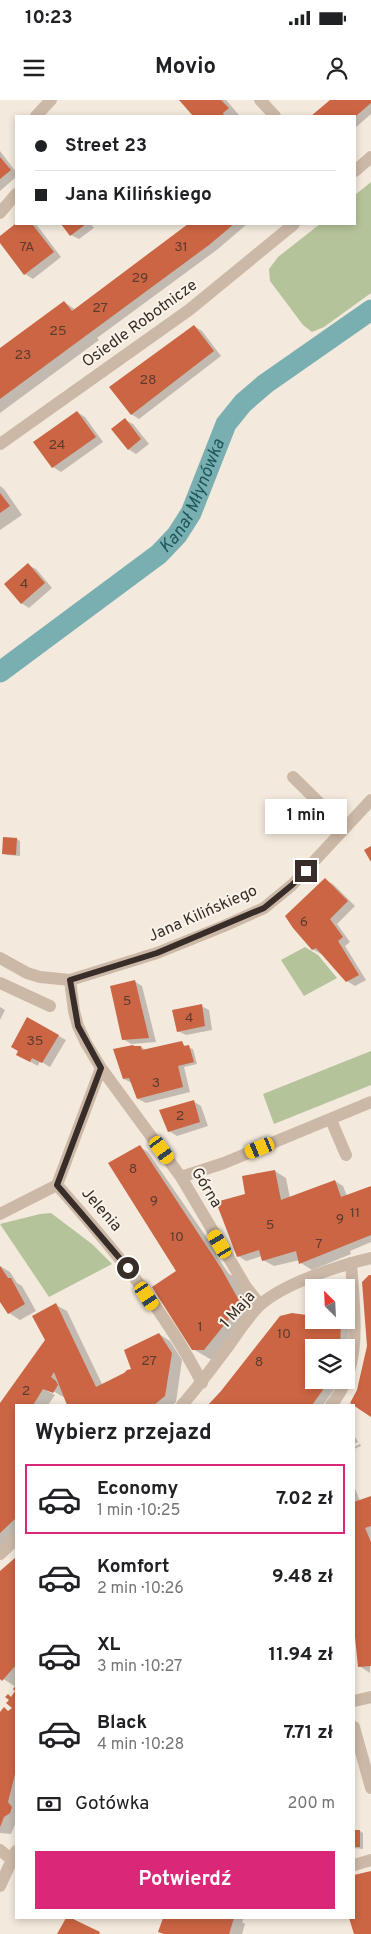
<!DOCTYPE html>
<html lang="pl">
<meta charset="utf-8">
<style>
body{margin:0;font-family:Overpass,sans-serif;background:#f6f6f6;color:#202124;height:100vh;display:flex;flex-direction:column;font-size:19px;white-space:nowrap}
*{box-sizing:border-box;margin:0}
p{font-size:16px;color:#757577}
.icon{flex:none;width:28px;height:28px;fill:none;stroke:currentColor;stroke-width:2;stroke-linecap:round;stroke-linejoin:round}
.map{position:relative;flex:1;overflow:hidden}
.panel{position:absolute;left:15px;top:1304px;width:340px;height:515px;display:flex;flex-direction:column;background:#fff;border-radius:0px;box-shadow:0 2px 8px #0003}
.panel>*{flex:none}
.banner{position:absolute;left:15px;top:15px;width:341px;height:110px;border-radius:0px;box-shadow:0 2px 8px #0003;display:grid;align-content:center;height:110px;padding:0 20px;background:#fff}
.needle{width:32px;rotate:336deg}
.tools{position:absolute;left:305px;top:1179px;display:grid;gap:10px}
.tools a{display:grid;place-items:center;width:50px;height:50px;border-radius:0px;background:#fff;box-shadow:0 2px 8px #0003;font-size:25px}
.end{position:absolute;width:22px;height:22px;margin:-11px;border:6px solid #382d28;background:#fff;box-shadow:0 0 0 2px #fff}
.from{border-radius:50%}
.bubble{position:absolute;height:35px;border-radius:0px;background:#fff;box-shadow:0 2px 8px #0003;font-size:16px;font-weight:700;line-height:35px;text-align:center}
.car{position:absolute;width:15px;height:30px;margin:-15px -8px;border-radius:6px;box-shadow:0 0 4px 1px #0007;background:linear-gradient(#f5c518 24%,#345 0 40%,#f5c518 0 76%,#345 0 86%,#f5c518 0)}
.banner b{display:flex;align-items:center;gap:18px;height:48px;font-size:19px}
.banner b+b{border-top:1px solid #e0e0e0}
.banner i{width:12px;height:12px;background:#202124}
ul{padding:0;list-style:none}
li{display:flex;align-items:center;gap:15px;height:70px;margin:0 10px 8px;padding:0 10px;border:2px solid transparent;border-radius:0px}
li div{flex:1}
li b{display:block;font-size:19px}
li em{font-style:normal;font-weight:700}
li.active{border-color:#db2777}
li>.icon{width:45px;height:45px;stroke-width:1.5}
h2{padding:0 20px;font-size:22px;line-height:60px}
.pay{display:flex;align-items:center;gap:12px;height:55px;padding:0 20px;font-size:19px}
.pay p{margin-inline-start:auto}
.primary-button{display:flex;gap:10px;margin-top:auto;padding:10px 20px}
.primary-button a{flex:1;height:58px;border-radius:0px;background:#db2777;color:#fff;font-size:20px;font-weight:700;line-height:58px;text-align:center}
.status{display:flex;justify-content:space-between;align-items:center;height:35px;padding:0 25px;background:#fff;direction:ltr}
.status svg{height:14px;fill:currentColor}
header{display:flex;justify-content:space-between;align-items:center;height:65px;padding:0 20px;background:#fff;font-size:22px;font-weight:700}
.map>svg:first-child{display:block}
</style>
<div class="status"><b>10:23</b><svg viewBox="0 0 49 12"><path d="M0 12V9h3v3zM5 12V6h3v6zM10 12V3h3v9zM15 12V0h3v12zM26 1h20v11H26zM47 4h2v5h-2z"/></svg></div>
<header><svg class="icon" aria-label="menu" viewBox="0 0 24 24"><path d="M4 6h16M4 12h16M4 18h16"/></svg>Movio<svg class="icon" aria-label="person" viewBox="0 0 24 24"><circle cx="12" cy="8" r="4"/><path d="M4 21q1-7 8-7t8 7"/></svg></header>
<div class="map">
<svg width="371" height="1834" viewBox="0 0 371 1834">
<rect width="100%" height="100%" fill="#f3e9dc"/>
<path fill="#b5c39b" d="M371 82V193L324 227 312 232 303 225 270 181 269 169 278 157 320 124H355V95Z
M305 847 318 855 337 878 304 896 281 860Z
M371 951V985L274 1024 263 994Z
M51 1113 92 1144 112 1164 49 1197 0 1124 40 1114Z"/>
<path fill="#0003" d="M181 0H226L239 15 195 16Z
M332 0H371V14L355 28V16H313Z
M0 51 16 72V77L0 91Z
M17 124H36L61 157 33 179 25 174 0 141V137Z
M63 124H91L94 128 79 139 71 135Z
M190 124H247L218 149 97 238 99 240 0 313V250L64 202 76 210Z
M194 226 202 231 221 256 139 319 131 314Z
M77 312 85 317 103 342 61 372 53 367Z
M125 320 133 324 149 344 136 354 128 349Z
M0 386 4 389 22 415 0 430Z
M28 465 36 469 52 488 29 508 21 503Z
M17 739 20 741V756L7 755 3 753Z
M325 780 333 784 355 806 337 824 350 842 345 846 366 880 355 886 347 881 322 853 321 854 312 849Z
M134 881 142 886 156 942 131 944 123 939Z
M201 906 209 910 212 930 186 935 178 931Z
M0 907 5 910 0 920Z
M28 919 66 940 50 967 40 961 38 966 25 959Z
M182 943 186 947 193 949 197 964 184 967 190 992 146 1003 138 999 132 983 124 979 141 947 146 950Z
M193 1001 201 1006 208 1026 177 1036 169 1031Z
M140 1047 148 1052 218 1154 216 1155 229 1174 237 1178 256 1214 221 1259H210L193 1249 177 1172Z
M275 1071 286 1078 290 1098 335 1081 343 1086 347 1096 371 1087V1142L350 1151 351 1154 312 1170 301 1163 300 1160 274 1166 263 1160 262 1156 246 1161 238 1156 245 1095Z
M0 1166 10 1172 17 1183 22 1186 36 1211 20 1220 9 1213 0 1200Z
M56 1205 67 1211 103 1286 133 1271 159 1234 170 1241 182 1260 176 1302 173 1305H68L65 1298 48 1288 47 1291 55 1295 48 1305H16V1434L0 1450V1304L46 1240Z
M314 1220 341 1222 349 1227 346 1274V1248H314V1280H341L323 1305H210Z
M354 1335 358 1342 354 1344Z
M360 1344 361 1346 354 1349V1347Z
M354 1386 360 1401 371 1397 370 1573 359 1566 354 1514Z
M16 1458V1590L15 1589 16 1587 0 1577V1473Z
M16 1592V1722L11 1734 0 1733V1615L9 1612 14 1607 12 1598Z
M360 1731 363 1733V1749L354 1748V1732Z
M165 1818H244L242 1822 245 1824 242 1834H164L160 1832Z"/>
<g fill="none" stroke-linecap="round" stroke-linejoin="round">
<path stroke="#7aafb1" stroke-width="21" id="s1" d="M0 572 159 454 177 435 191 413 226 324 243 303 265 284 371 210"/>
</g>
<path fill="#cb6543" d="M179 0H221L229 8 223 13 224 16H193Z
M330 0H371V3L356 16H311Z
M0 57 11 70 0 79Z
M15 124H32L54 152 24 175 0 143V136Z
M61 124H86L70 136Z
M188 124H234L209 145 0 299V248L64 201 72 211Z
M194 225 214 251 131 315 109 287Z
M77 311 96 337 52 368 33 342Z
M125 318 141 339 128 350 111 329Z
M0 393 10 406 0 413Z
M28 463 45 483 21 504 4 484Z
M3 737 17 738 16 755 2 754Z
M371 746V762L364 750Z
M325 778 348 801 330 819 343 837 338 841 359 875 346 882 316 848 312 850 293 828 285 816Z
M135 880 149 938 122 940 110 886Z
M202 904 205 926 177 932 172 910Z
M27 917 59 935 42 963 32 958 30 962 16 955 18 951 11 947Z
M182 941 184 946 189 945 194 962 178 966 183 987 137 999 129 978 123 979 113 949 133 945 134 946H141L142 950Z
M194 1000 200 1022 168 1032 159 1010Z
M140 1045 221 1168 241 1204 204 1250H192L152 1187 176 1171 108 1063Z
M275 1070 281 1100 335 1080 341 1097 371 1086V1135L299 1164 296 1151 262 1161 259 1150 237 1157 216 1102 245 1094 242 1076Z
M0 1166 8 1178H11L25 1204 8 1214 0 1202Z
M369 1175H371V1317L350 1303 357 1290 367 1246 362 1182Z
M56 1203 96 1287 124 1273 127 1270 131 1269 124 1250 159 1233 172 1253 165 1296 154 1305H67L54 1272 51 1277 56 1281 58 1285 53 1293 43 1289 33 1305H16V1418L0 1433V1303L45 1240 32 1216Z
M292 1213 314 1216V1220L341 1221 340 1248H314V1280H330L312 1305H208L221 1291 280 1216Z
M371 1396V1426L365 1428 371 1442V1566L358 1567 354 1527V1402Z
M16 1457V1565L2 1581 0 1579V1471Z
M16 1585V1670L8 1702 12 1707 10 1713 4 1717 0 1727V1612L4 1607 8 1611 12 1608 6 1603 9 1600 5 1597 8 1594 11 1597 15 1591 13 1589Z
M354 1730H360V1747H354Z
M371 1771V1834H354L349 1818H354V1775Z
M66 1818H71L100 1832 99 1834H57Z
M163 1818H234L229 1834H164L158 1832Z"/>
<g fill="none" stroke-linecap="round" stroke-linejoin="round">
<path stroke="#ccb8a7" stroke-width="12" d="M260 0 275 16
M36 16 51 0
M355 71 371 57
M0 113 16 94
M0 344 189 210 294 124
M293 677 345 728
M0 858 27 873 40 877 70 880 157 853 224 826 264 808 292 785 371 700
M70 880 74 911 78 926 86 943 101 968 181 1077 246 1187 260 1205
M0 883 50 906
M331 1020 346 1055
M181 1077 224 1063 371 1002
M57 1085C111 1146 165 1210 202 1283
M0 1114 57 1085 101 968
M182 1305C198 1287 212 1268 227 1248 237 1234 247 1218 259 1206 282 1184 340 1165 371 1158
M331 1305C364 1267 354 1209 351 1163
M0 1454 16 1439
M354 1601 371 1597
M354 1627 371 1688
M0 1750 12 1760
M354 1765 371 1760
M0 1786 16 1751"/>
</g>
<g fill="none" stroke-linecap="round" stroke-linejoin="round">
<path stroke="#382d28" stroke-width="6" d="M128 1168 57 1085 101 968 78 926 70 880 157 853 264 808 292 785 306 771"/>
</g>
<g text-anchor="middle" dominant-baseline="central" stroke-width="4" stroke-linejoin="round" paint-order="stroke">
<g font-size="14" fill="#5d3b2f">
<text x="27" y="147">7A</text>
<text x="181" y="147">31</text>
<text x="140" y="178">29</text>
<text x="100" y="208">27</text>
<text x="58" y="231">25</text>
<text x="23" y="255">23</text>
<text x="148" y="280">28</text>
<text x="57" y="345">24</text>
<text x="24" y="484">4</text>
<text x="304" y="822">6</text>
<text x="127" y="901">5</text>
<text x="189" y="918">4</text>
<text x="35" y="941">35</text>
<text x="156" y="983">3</text>
<text x="180" y="1016">2</text>
<text x="133" y="1069">8</text>
<text x="154" y="1101">9</text>
<text x="355" y="1113">11</text>
<text x="340" y="1119">9</text>
<text x="270" y="1125">5</text>
<text x="177" y="1137">10</text>
<text x="319" y="1144">7</text>
<text x="200" y="1227">1</text>
<text x="284" y="1234">10</text>
<text x="149" y="1261">27</text>
<text x="259" y="1262">8</text>
<text x="26" y="1291">2</text>
</g>
<g font-size="16" fill="#382d28" stroke="#faf3e9">
<text transform="translate(140 224) rotate(-36)">Osiedle Robotnicze</text>
<text transform="translate(203 814) rotate(-24)">Jana Kilińskiego</text>
<text transform="translate(206 1088) rotate(59)">Górna</text>
<text transform="translate(101 1110) rotate(49)">Jelenia</text>
<text transform="translate(238 1210) rotate(-48)">1 Maja</text>
</g>
<g font-size="18" font-style="italic" fill="#1c575c" stroke="#faf3e9">
<text stroke="none"><textPath href="#s1" startOffset="266">Kanał Młynówka</textPath></text>
</g>
</g>
</svg>
<div class="tools">
<a><svg class="needle" viewBox="-14 -14 28 28"><path d="M0-13l5 13h-10z" fill="#e53935"/><path d="M0 13l5-13h-10z" fill="#757577"/></svg></a>
<a><svg class="icon" aria-label="layers" viewBox="0 0 24 24"><path d="M12 4l9 5-9 5-9-5zM3 14l9 5 9-5"/></svg></a>
</div>
<i class="end from" style="left:128px;top:1168px"></i>
<i class="end" style="left:306px;top:771px"></i>
<div class="bubble" style="left:265px;top:699px;width:82px">1 min</div>
<i class="car" style="left:260px;top:1048px;rotate:248deg"></i>
<i class="car" style="left:162px;top:1050px;rotate:144deg"></i>
<i class="car" style="left:220px;top:1144px;rotate:329deg"></i>
<i class="car" style="left:147px;top:1196px;rotate:147deg"></i>
<div class="banner">
<b><i class="from"></i>Street 23</b>
<b><i></i>Jana Kilińskiego</b>
</div>
<section class="panel">
<h2>Wybierz przejazd</h2>
<ul>
<li class="active"><svg class="icon" aria-label="car" viewBox="0 0 24 24"><path d="M5 17H2v-5l4-1 3-4h7l3 4 3 1v5h-3M9 17h6M6 11h13"/><circle cx="7" cy="17" r="2"/><circle cx="17" cy="17" r="2"/></svg><div><b>Economy</b><p>1 min · 10:25</p></div><em>7.02 zł</em></li>
<li><svg class="icon" aria-label="car" viewBox="0 0 24 24"><path d="M5 17H2v-5l4-1 3-4h7l3 4 3 1v5h-3M9 17h6M6 11h13"/><circle cx="7" cy="17" r="2"/><circle cx="17" cy="17" r="2"/></svg><div><b>Komfort</b><p>2 min · 10:26</p></div><em>9.48 zł</em></li>
<li><svg class="icon" aria-label="car" viewBox="0 0 24 24"><path d="M5 17H2v-5l4-1 3-4h7l3 4 3 1v5h-3M9 17h6M6 11h13"/><circle cx="7" cy="17" r="2"/><circle cx="17" cy="17" r="2"/></svg><div><b>XL</b><p>3 min · 10:27</p></div><em>11.94 zł</em></li>
<li><svg class="icon" aria-label="car" viewBox="0 0 24 24"><path d="M5 17H2v-5l4-1 3-4h7l3 4 3 1v5h-3M9 17h6M6 11h13"/><circle cx="7" cy="17" r="2"/><circle cx="17" cy="17" r="2"/></svg><div><b>Black</b><p>4 min · 10:28</p></div><em>7.71 zł</em></li>
</ul>
<div class="pay"><svg class="icon" aria-label="cash" viewBox="0 0 24 24"><path d="M3 7h18v10H3z"/><circle cx="12" cy="12" r="2"/></svg>Gotówka<p>200 m</p></div>
<div class="primary-button"><a>Potwierdź</a></div>
</section>
</div>
